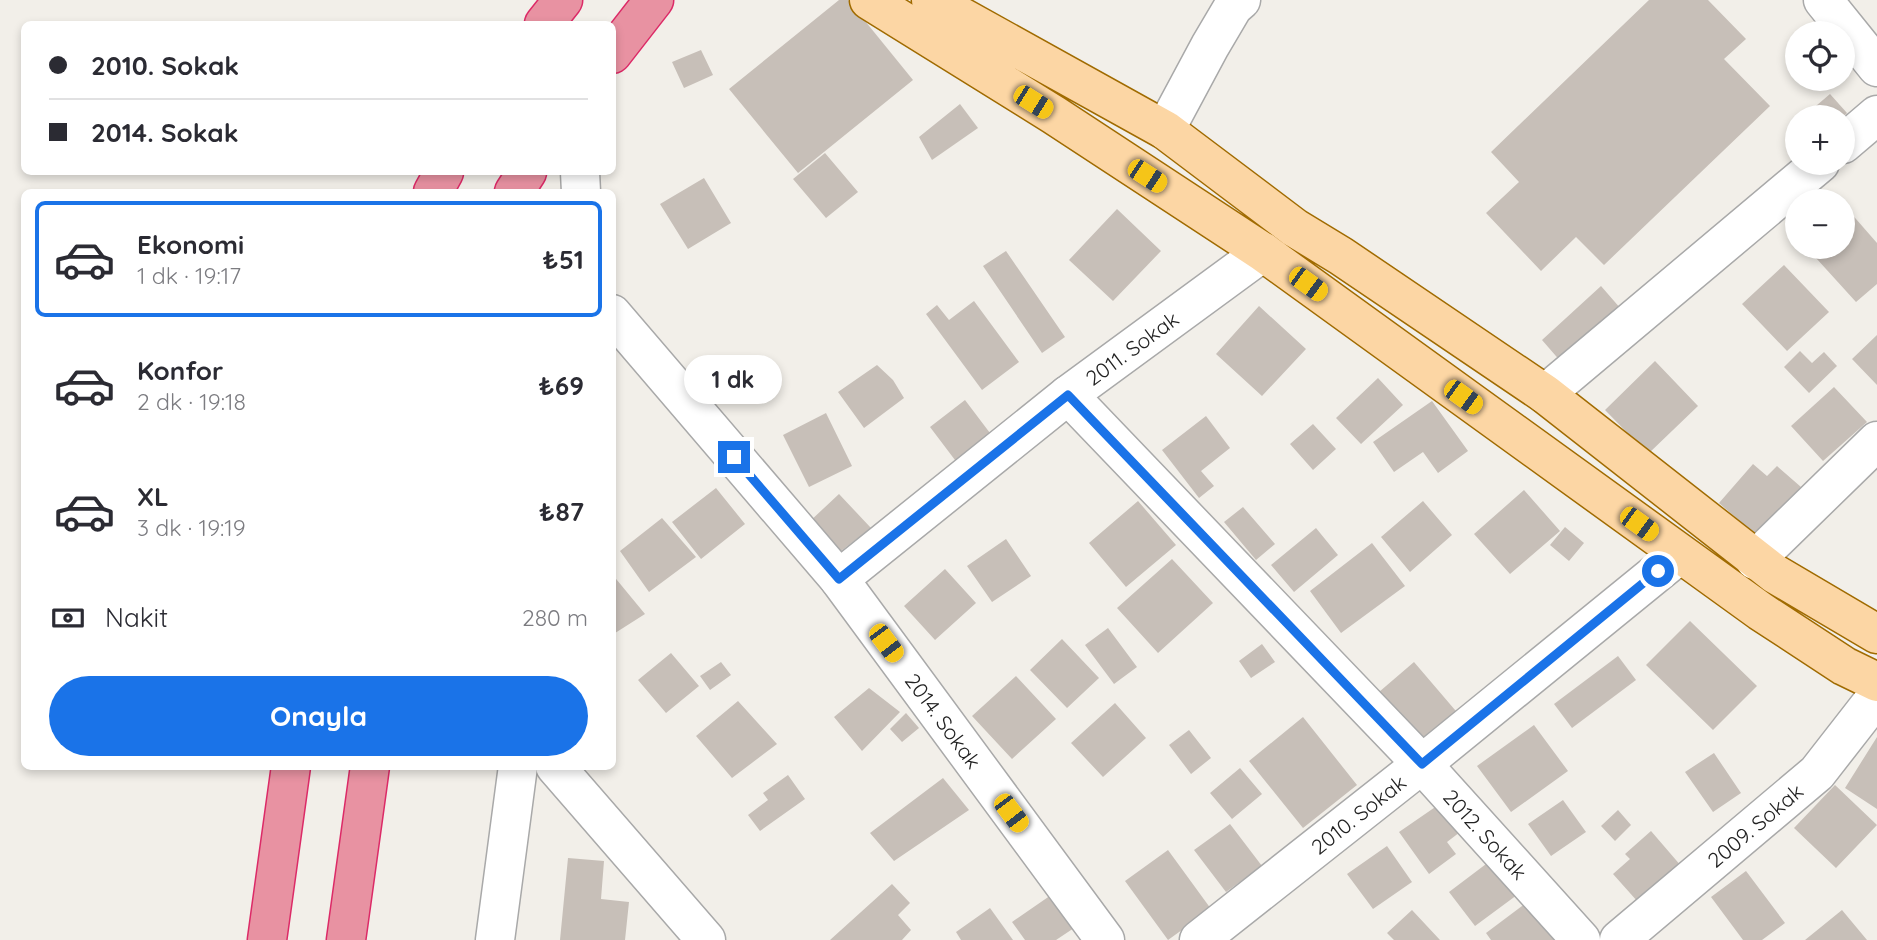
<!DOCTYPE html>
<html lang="tr">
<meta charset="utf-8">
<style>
body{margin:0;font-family:Quicksand,sans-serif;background:#f2f2f3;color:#2b2b33;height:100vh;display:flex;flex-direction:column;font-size:26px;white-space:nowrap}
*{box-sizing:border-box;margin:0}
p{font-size:23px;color:#7c7c81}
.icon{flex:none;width:38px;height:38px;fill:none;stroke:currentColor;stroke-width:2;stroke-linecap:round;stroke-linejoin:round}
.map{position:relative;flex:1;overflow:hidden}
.panel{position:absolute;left:21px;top:189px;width:595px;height:581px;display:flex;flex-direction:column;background:#fff;border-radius:10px;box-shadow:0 4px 10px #0003}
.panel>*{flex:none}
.hud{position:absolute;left:21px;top:21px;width:595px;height:154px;border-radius:10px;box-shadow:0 4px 10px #0003;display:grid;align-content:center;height:154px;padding:0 28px;background:#fff}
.fabs{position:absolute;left:1785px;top:21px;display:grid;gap:14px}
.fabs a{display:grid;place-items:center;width:70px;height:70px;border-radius:50%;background:#fff;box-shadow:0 4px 10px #0003;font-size:35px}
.end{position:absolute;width:32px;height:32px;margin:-16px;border:9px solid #1a73e8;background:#fff;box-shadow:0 0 0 4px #fff}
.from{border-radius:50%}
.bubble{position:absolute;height:49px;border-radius:24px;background:#fff;box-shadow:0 4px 10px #0003;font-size:23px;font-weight:700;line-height:49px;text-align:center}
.car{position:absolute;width:21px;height:42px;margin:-21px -10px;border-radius:9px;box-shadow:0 0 5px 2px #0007;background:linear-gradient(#f5c518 24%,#345 0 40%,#f5c518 0 76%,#345 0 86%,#f5c518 0)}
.hud b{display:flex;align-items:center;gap:24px;height:66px;font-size:26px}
.hud b+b{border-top:2px solid #e1e1e2}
.hud i{width:18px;height:18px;background:#2b2b33}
ul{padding:12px 0 0;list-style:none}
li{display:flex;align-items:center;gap:21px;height:116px;margin:0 14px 10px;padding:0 14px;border:4px solid transparent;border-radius:10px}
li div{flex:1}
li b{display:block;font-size:26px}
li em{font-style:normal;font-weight:700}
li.active{border-color:#1a73e8}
li>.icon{width:63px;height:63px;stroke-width:1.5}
.pay{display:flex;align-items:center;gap:18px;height:77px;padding:0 28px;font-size:26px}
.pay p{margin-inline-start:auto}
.action{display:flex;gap:14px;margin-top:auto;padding:14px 28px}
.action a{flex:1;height:80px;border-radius:42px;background:#1a73e8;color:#fff;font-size:28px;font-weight:700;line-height:80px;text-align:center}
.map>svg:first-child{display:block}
</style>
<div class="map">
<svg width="1877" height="940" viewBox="0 0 1877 940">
<rect width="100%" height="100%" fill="#f2efe9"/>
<path fill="#c7bfb8" d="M839 0H848L913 80 798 173 729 89Z
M1649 0H1708L1746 39 1724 59 1770 106 1604 265 1576 237 1541 271 1486 213 1519 182 1491 152Z
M701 50 713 75 684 88 672 62Z
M1830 94 1847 113 1843 117H1803Z
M960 104 978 128 932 160 919 137Z
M825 153 858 192 826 218 793 179Z
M704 178 731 223 688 249 660 204Z
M1117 209 1161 251 1113 301 1069 260Z
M1849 211 1877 243V284L1856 302 1806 247H1843V216Z
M1006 251 1065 337 1042 353 983 266Z
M1784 265 1829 312 1787 351 1742 304Z
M1601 286 1621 309 1562 363 1542 340Z
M974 301 1019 362 982 390 926 314 937 305 949 320Z
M1259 306 1306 349 1262 396 1216 354Z
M1877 335V385L1852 359Z
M1800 351 1812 363 1824 352 1837 366 1809 393 1784 367Z
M1655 361 1698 406 1648 454 1605 410Z
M877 365 893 380 904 398 864 428 838 392Z
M1378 378 1403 405 1361 444 1336 418Z
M1834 387 1867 422 1823 461 1791 426Z
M965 400 993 437 958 464 930 427Z
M1432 401 1468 451 1438 473 1423 452 1394 472 1373 442Z
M826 413 852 466 809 487 783 435Z
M1206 416 1230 448 1201 471 1214 486 1199 498 1162 450Z
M1313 424 1336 449 1313 470 1290 444Z
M1753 464 1767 476 1777 466 1801 487 1758 537 1719 503Z
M716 488 745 524 701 559 672 522Z
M1524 490 1560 531 1510 574 1474 534Z
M839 494 871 528 837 554 808 523Z
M1138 501 1176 545 1126 587 1089 543Z
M1423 501 1452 535 1410 572 1381 537Z
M1243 507 1275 544 1256 560 1224 522Z
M662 518 696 557 649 592 620 551Z
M1565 527 1584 543 1569 561 1550 545Z
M1316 528 1338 555 1294 592 1271 565Z
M1006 539 1031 576 992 602 967 566Z
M1372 543 1405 586 1341 633 1310 591Z
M1172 559 1213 603 1158 653 1117 608Z
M945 569 976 603 935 640 904 606Z
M612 574 645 614 612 635Z
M1690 621 1757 686 1713 730 1646 665Z
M1108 628 1137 667 1114 684 1085 645Z
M1062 639 1099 678 1067 708 1030 670Z
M1262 644 1275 662 1251 678 1239 661Z
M671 653 699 686 666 713 638 680Z
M1618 656 1636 680 1572 728 1554 704Z
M721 662 731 675 710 690 700 676Z
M1414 662 1461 717 1419 753 1372 698Z
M1016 676 1056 719 1012 759 972 716Z
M869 688 900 712 862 751 834 717Z
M738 701 777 744 732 778 696 736Z
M1115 703 1146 738 1103 777 1071 743Z
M906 713 919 728 902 742 890 729Z
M1303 717 1357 785 1303 828 1249 761Z
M1534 725 1568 771 1511 812 1477 766Z
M1189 730 1211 758 1191 774 1169 745Z
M1877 737V809L1845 788Z
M1714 753 1741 793 1713 812 1685 772Z
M1240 768 1262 794 1232 819 1210 793Z
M788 775 805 799 760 831 748 815 768 800 763 793Z
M943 778 969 810 894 861 870 833Z
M1835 785 1877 825 1836 868 1794 828Z
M1563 800 1586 832 1551 856 1528 824Z
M1444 801 1464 829 1447 842 1456 854 1429 874 1399 832Z
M1618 810 1631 825 1615 841 1601 826Z
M1230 824 1262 866 1226 892 1194 850Z
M1651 831 1688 874 1646 911 1613 874 1630 859 1625 854Z
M1387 846 1412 882 1373 909 1347 874Z
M1168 850 1211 909 1168 940 1125 881Z
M568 858 604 861 601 899 629 902 625 940H560Z
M1494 858 1521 892 1475 926 1449 892Z
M1746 871 1785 923 1762 940H1743L1711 897Z
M892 884 910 903 898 915 911 930 902 940H830Z
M1054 893 1077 926 1056 940H1025L1012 922Z
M1530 900 1560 940H1491L1486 933Z
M990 908 1013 940H961L956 932Z
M1412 910 1440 940H1394L1387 933Z
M1842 910 1867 940H1805Z"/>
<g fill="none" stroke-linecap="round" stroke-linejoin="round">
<g stroke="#a9a9a9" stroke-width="41">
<g id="minor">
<path d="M1823 0 1877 67"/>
<path d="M1165 130 1210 46 1233 7 1241 0"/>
<path d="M1843 144 1877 115"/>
<path d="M580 172 581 192"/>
<path id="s1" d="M612 314 839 579 1105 940"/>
<path d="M1545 394 1820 163"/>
<path id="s2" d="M1068 395 1422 764 1581 940"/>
<path d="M1755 560 1877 441"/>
<path id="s3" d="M839 579 1068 395 1263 252"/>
<path d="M555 766 706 940"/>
<path d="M495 940 518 766"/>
<path id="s4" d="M1199 940 1422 764 1680 554"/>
<path id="s5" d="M1619 940 1817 773 1877 696"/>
</g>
</g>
<g stroke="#a06b00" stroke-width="41">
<path id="major" d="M869 0 1054 115 1263 252 1760 611 1844 666 1877 682
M931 0 1165 130 1295 228 1341 256 1545 394 1775 574 1877 634"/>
</g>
<g stroke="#dc2a67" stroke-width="41">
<path id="highway" d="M544 24 563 0
M612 54 654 0
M433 192 444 172
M514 192 527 172
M267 940 291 766
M346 940 370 766"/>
</g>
<use href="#minor" stroke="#fff" stroke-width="38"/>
<use href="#major" stroke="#fcd6a4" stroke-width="38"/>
<use href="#highway" stroke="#e892a2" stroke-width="38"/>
</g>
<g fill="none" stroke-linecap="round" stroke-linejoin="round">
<path stroke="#1a73e8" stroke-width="9" d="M734 457 839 579 1068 395 1422 764 1658 571"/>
</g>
<g text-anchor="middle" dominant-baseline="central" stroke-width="5" stroke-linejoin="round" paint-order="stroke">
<g font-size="21" fill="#222" stroke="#fff">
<text stroke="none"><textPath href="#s3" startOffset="373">2011. Sokak</textPath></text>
<text stroke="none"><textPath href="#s1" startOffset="525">2014. Sokak</textPath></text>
<text stroke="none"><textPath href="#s4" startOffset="203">2010. Sokak</textPath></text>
<text stroke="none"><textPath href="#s5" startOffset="178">2009. Sokak</textPath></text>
<text stroke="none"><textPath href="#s2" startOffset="606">2012. Sokak</textPath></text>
</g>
</g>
</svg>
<div class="fabs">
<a><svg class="icon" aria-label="locate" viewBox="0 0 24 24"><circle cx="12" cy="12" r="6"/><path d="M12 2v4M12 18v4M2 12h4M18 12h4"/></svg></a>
<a>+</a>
<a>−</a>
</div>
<i class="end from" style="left:1658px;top:571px"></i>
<i class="end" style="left:734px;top:457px"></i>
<div class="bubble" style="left:684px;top:355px;width:98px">1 dk</div>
<i class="car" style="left:1033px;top:102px;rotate:122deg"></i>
<i class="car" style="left:1147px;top:176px;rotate:123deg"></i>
<i class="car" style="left:1308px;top:284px;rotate:126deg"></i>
<i class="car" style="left:1463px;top:397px;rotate:126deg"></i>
<i class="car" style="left:1639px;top:524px;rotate:126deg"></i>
<i class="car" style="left:886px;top:643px;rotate:143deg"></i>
<i class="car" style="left:1011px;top:813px;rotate:143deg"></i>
<div class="hud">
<b><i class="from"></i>2010. Sokak</b>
<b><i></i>2014. Sokak</b>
</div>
<section class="panel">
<ul>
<li class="active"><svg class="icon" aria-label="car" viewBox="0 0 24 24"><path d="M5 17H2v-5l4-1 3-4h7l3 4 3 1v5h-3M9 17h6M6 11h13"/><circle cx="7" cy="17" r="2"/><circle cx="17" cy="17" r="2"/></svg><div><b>Ekonomi</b><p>1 dk · 19:17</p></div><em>₺51</em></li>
<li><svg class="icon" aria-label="car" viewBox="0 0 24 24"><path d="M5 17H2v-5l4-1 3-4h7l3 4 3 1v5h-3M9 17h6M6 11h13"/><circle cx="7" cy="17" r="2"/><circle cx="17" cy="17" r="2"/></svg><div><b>Konfor</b><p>2 dk · 19:18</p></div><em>₺69</em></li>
<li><svg class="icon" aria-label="car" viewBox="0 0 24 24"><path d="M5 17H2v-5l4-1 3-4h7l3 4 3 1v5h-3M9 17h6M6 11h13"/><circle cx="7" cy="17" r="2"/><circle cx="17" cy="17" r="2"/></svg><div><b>XL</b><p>3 dk · 19:19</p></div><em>₺87</em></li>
</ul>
<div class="pay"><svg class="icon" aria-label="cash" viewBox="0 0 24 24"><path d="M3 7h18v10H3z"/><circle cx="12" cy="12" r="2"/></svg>Nakit<p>280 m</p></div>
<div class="action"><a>Onayla</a></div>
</section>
</div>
